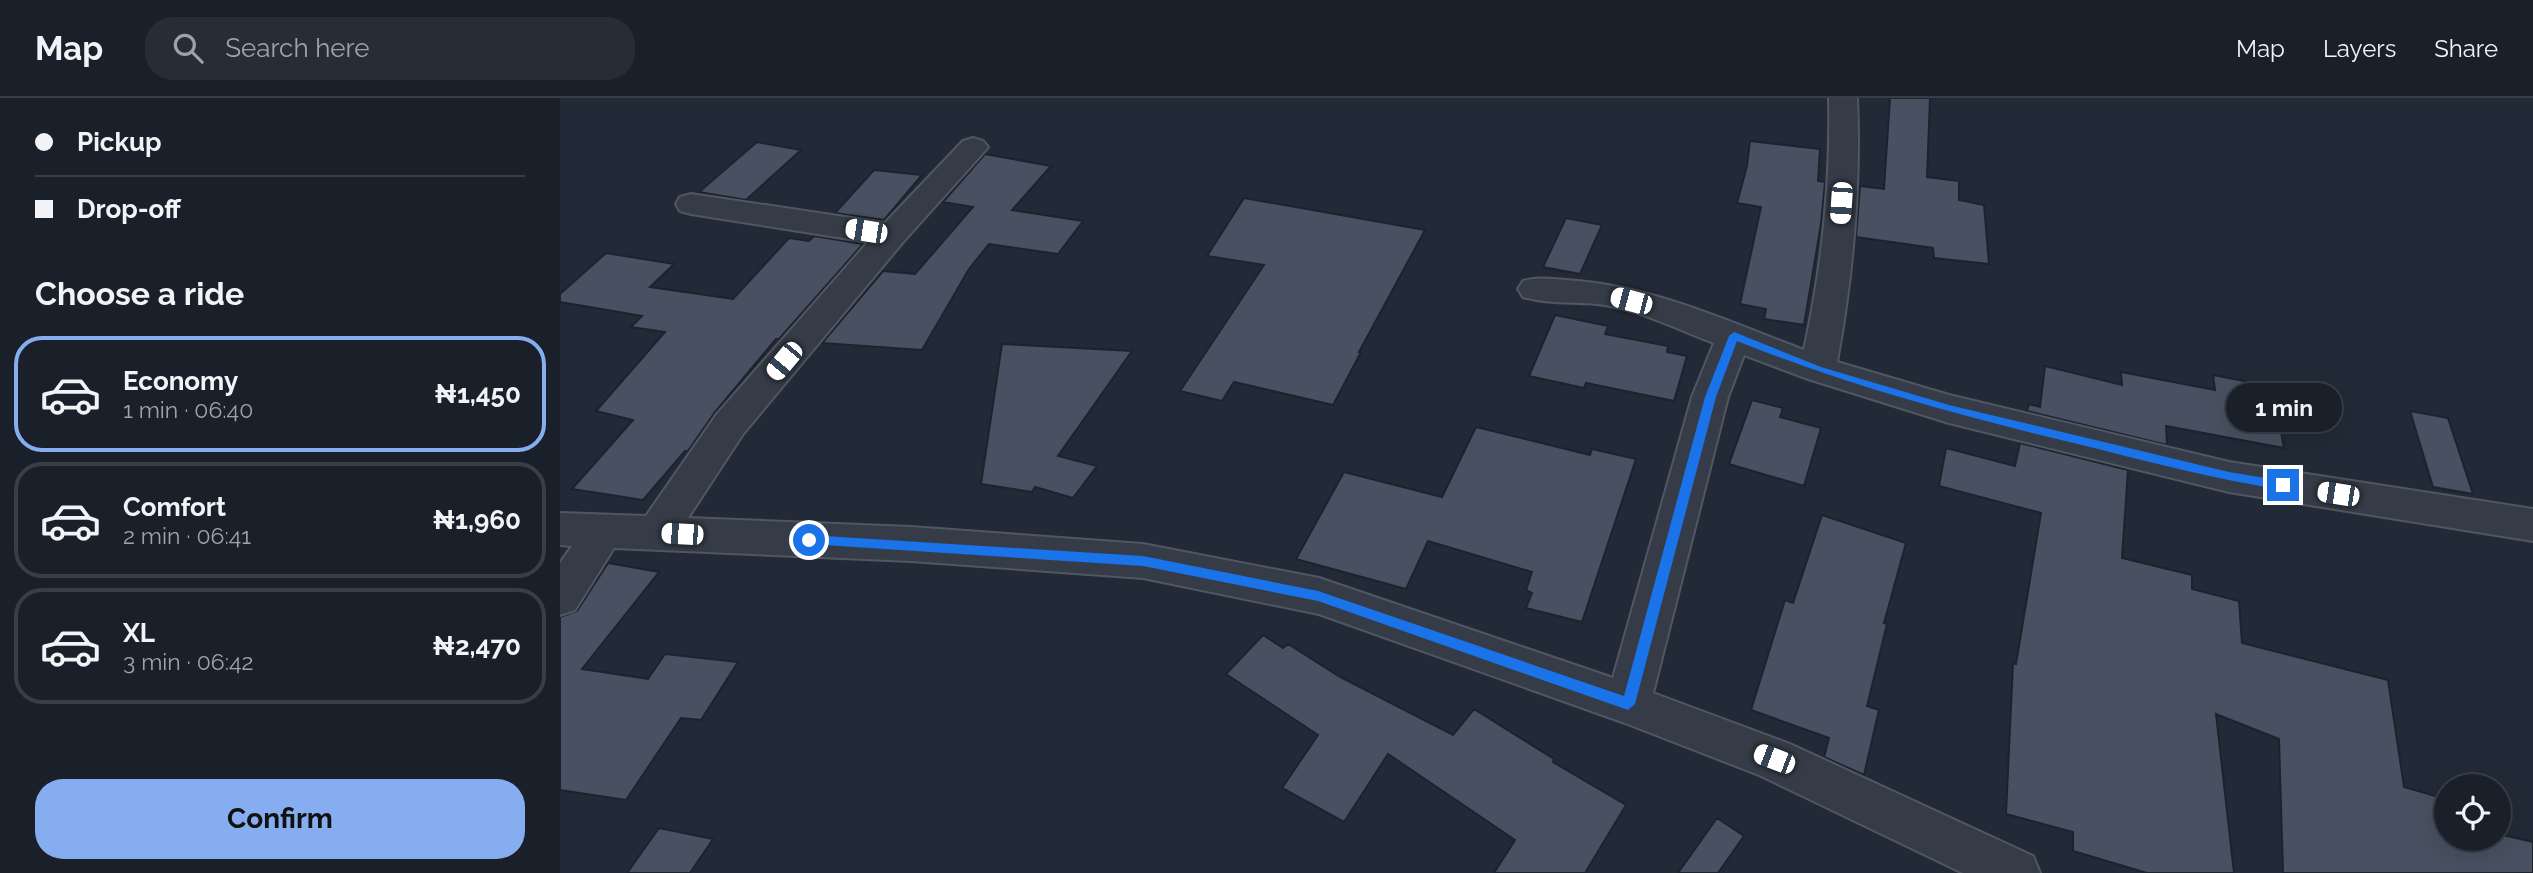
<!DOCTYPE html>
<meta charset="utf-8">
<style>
body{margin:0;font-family:Raleway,sans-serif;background:#272d35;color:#f1f3f6;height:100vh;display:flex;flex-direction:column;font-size:26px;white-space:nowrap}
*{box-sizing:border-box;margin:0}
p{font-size:23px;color:#9fa3a8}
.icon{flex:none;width:38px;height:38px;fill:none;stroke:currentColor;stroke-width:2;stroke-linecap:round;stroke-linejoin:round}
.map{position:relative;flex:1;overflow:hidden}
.sheet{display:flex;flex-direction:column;background:#1a2029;width:560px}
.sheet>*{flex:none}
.hud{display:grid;align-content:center;height:154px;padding:0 35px;background:#1a2029}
.buttons{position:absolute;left:1874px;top:676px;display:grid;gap:14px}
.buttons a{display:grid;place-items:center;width:77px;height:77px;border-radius:50%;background:#1a2029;box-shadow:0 7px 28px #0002,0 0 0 2px #383e46;font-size:35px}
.end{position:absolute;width:32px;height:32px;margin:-16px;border:9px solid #1a73e8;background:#fff;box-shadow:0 0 0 4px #fff}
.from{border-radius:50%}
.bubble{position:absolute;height:49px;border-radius:24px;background:#1a2029;box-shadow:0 7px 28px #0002,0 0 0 2px #383e46;font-size:23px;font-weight:700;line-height:49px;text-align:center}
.car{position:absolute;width:21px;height:42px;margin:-21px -10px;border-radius:9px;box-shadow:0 0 5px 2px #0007;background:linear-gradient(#fff 24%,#345 0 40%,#fff 0 76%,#345 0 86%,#fff 0)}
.hud b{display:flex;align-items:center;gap:24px;height:66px;font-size:26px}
.hud b+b{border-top:2px solid #383e46}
.hud i{width:18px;height:18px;background:#f1f3f6}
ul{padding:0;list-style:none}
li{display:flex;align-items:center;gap:21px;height:116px;margin:0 14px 10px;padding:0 21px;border:4px solid #383e46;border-radius:28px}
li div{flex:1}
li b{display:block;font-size:26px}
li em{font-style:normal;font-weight:700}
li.active{border-color:#87adf1}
li>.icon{width:63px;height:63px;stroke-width:1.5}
h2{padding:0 35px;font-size:32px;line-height:84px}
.button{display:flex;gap:14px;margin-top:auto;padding:14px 35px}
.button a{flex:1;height:80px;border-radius:28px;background:#87adf1;color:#111;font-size:28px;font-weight:700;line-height:80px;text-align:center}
header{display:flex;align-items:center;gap:42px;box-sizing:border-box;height:98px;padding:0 35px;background:#1a2029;border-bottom:2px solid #383e46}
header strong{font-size:33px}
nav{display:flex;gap:38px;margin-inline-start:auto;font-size:24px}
.search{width:490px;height:63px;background:#272d35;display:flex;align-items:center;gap:18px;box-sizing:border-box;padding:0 24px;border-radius:28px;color:#9fa3a8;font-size:26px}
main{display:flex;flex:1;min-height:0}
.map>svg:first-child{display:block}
</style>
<header>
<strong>Map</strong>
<div class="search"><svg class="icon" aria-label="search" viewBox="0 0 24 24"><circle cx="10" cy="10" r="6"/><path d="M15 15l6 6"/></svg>Search here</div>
<nav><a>Map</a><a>Layers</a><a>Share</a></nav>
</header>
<main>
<section class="sheet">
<div class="hud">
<b><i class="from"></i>Pickup</b>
<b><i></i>Drop-off</b>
</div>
<h2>Choose a ride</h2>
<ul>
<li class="active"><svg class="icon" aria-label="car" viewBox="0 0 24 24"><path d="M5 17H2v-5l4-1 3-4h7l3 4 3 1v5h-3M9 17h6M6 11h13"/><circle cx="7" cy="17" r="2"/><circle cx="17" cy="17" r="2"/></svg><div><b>Economy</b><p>1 min · 06:40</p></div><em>₦1,450</em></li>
<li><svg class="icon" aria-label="car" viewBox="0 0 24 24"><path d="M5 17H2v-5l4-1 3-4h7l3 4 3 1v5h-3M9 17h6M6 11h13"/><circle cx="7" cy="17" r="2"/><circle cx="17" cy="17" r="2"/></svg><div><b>Comfort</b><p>2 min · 06:41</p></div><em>₦1,960</em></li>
<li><svg class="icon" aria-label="car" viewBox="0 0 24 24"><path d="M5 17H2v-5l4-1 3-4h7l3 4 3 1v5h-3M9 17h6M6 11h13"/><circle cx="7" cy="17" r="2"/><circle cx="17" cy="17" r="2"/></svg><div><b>XL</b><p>3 min · 06:42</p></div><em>₦2,470</em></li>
</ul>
<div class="button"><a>Confirm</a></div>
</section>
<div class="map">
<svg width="1973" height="775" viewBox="0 0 1973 775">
<rect width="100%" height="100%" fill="#222a37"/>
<path fill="#485161" stroke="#1d232e" stroke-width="2" d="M1330 0H1370L1367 79 1399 83V102L1424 107 1429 166 1374 160 1373 150 1296 139 1300 88 1324 91Z
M1190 43 1260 51 1258 83 1265 84 1261 126 1244 227 1204 221 1206 211 1180 206 1201 109 1177 105 1187 68Z
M197 44 241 52 186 102 139 94Z
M425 56 491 68 452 112 523 123 498 156 429 146 409 171 362 252 262 245 323 173 355 176 413 109 383 104Z
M314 72 362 77 324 122 275 115Z
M684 100 865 132 799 254H801L773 307 674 284 662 303 620 293 704 167 647 158Z
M1006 120 1042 127 1020 176 983 169Z
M254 138 303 146 219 241H216L155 314 128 353H125L83 402 12 391 73 322 36 313 105 234 71 229 82 218 0 204V196L46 155 114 166 90 189 173 201 229 140 249 143Z
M995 217 1048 228 1045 236 1108 248 1107 254 1127 258 1114 303 1026 285 1024 290 969 278Z
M442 246 572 253 498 358 537 368 513 400 475 389 472 394 421 386Z
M1485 268 1562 287 1561 274 1655 292 1653 277 1689 284 1692 298 1715 302 1724 350 1606 328 1607 347 1467 313 1469 306 1480 309Z
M1192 302 1223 310 1220 319 1261 330 1244 388 1169 366Z
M1850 313 1888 320 1913 396 1873 389Z
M916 329 1030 357 1032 351 1076 361 1022 524 966 510 972 495 966 492 972 474 868 443 846 491 736 461 784 374 882 399Z
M1460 345 1568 372 1562 460 1632 477V491L1679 503 1682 545 1828 582 1844 689 1886 701V740H1939V736L1973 744V775H1723L1719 641 1656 616 1674 775H1587L1513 753V734L1446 716 1453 565 1456 566 1481 415 1379 388 1386 350 1455 368Z
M1262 417 1346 445 1324 525 1327 526 1307 608 1319 612 1304 677 1264 659 1269 640 1191 612 1225 502 1233 505Z
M48 465 99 474 22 571 88 581 105 556 178 564 141 622 121 620 66 702 0 692V519L17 513Z
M703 537 723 550 728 546 780 579 893 637 914 611 994 661 993 664 1066 707 1025 775H934L955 742 828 656 784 724 722 690 758 637 666 576Z
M1157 720 1184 738 1158 775H1118Z
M99 730 153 741 130 775H67Z"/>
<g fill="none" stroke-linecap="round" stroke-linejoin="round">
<g stroke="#505762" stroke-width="4">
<path id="minor" d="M1269 0H1297C1301 89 1293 176 1277 264L1389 297 1669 364 1973 411V443L1669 394 1389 325 1245 280 1184 257 1168 299 1093 595 1230 646 1473 758 1480 775H1403L1199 677 1065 625 759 516 583 480 351 463 54 450 15 512 0 517V465L12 448 0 447V415L86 418 157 316 308 144 131 116 120 113 116 106 120 99 131 96 325 125 403 43 413 40 423 43 428 49 423 55 343 144 183 336 128 420 351 429 583 446 759 480 1053 580 1132 299 1154 245C1119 232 1082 213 1045 207 1018 203 990 207 963 199L958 191 963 183C978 179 991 181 1006 182 1090 187 1167 223 1244 252 1262 169 1271 85 1269 0Z"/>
</g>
<use href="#minor" fill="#353c47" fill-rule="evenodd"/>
</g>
<path fill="#1a73e8" d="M1174 234 1261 269 1389 307 1669 374 1723 383 1729 387 1723 392C1655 381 1589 364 1522 347 1404 319 1289 288 1177 243L1156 299 1075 606 1068 612 758 503 583 468 249 446 243 442 249 437 583 458 758 493 1064 598 1145 299 1169 238Z"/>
</svg>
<div class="buttons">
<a><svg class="icon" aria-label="locate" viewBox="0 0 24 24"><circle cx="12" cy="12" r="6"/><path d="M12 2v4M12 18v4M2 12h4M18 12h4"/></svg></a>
</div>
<i class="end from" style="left:249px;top:442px"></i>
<i class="end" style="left:1723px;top:387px"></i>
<div class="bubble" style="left:1666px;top:285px;width:116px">1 min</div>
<i class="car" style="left:1281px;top:105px;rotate:184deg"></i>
<i class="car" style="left:306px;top:133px;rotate:279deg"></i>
<i class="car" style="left:1071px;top:203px;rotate:285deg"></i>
<i class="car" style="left:224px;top:263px;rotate:220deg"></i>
<i class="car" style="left:1778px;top:396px;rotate:279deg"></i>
<i class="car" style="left:122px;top:436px;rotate:273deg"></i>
<i class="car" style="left:1214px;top:661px;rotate:291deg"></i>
</div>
</main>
